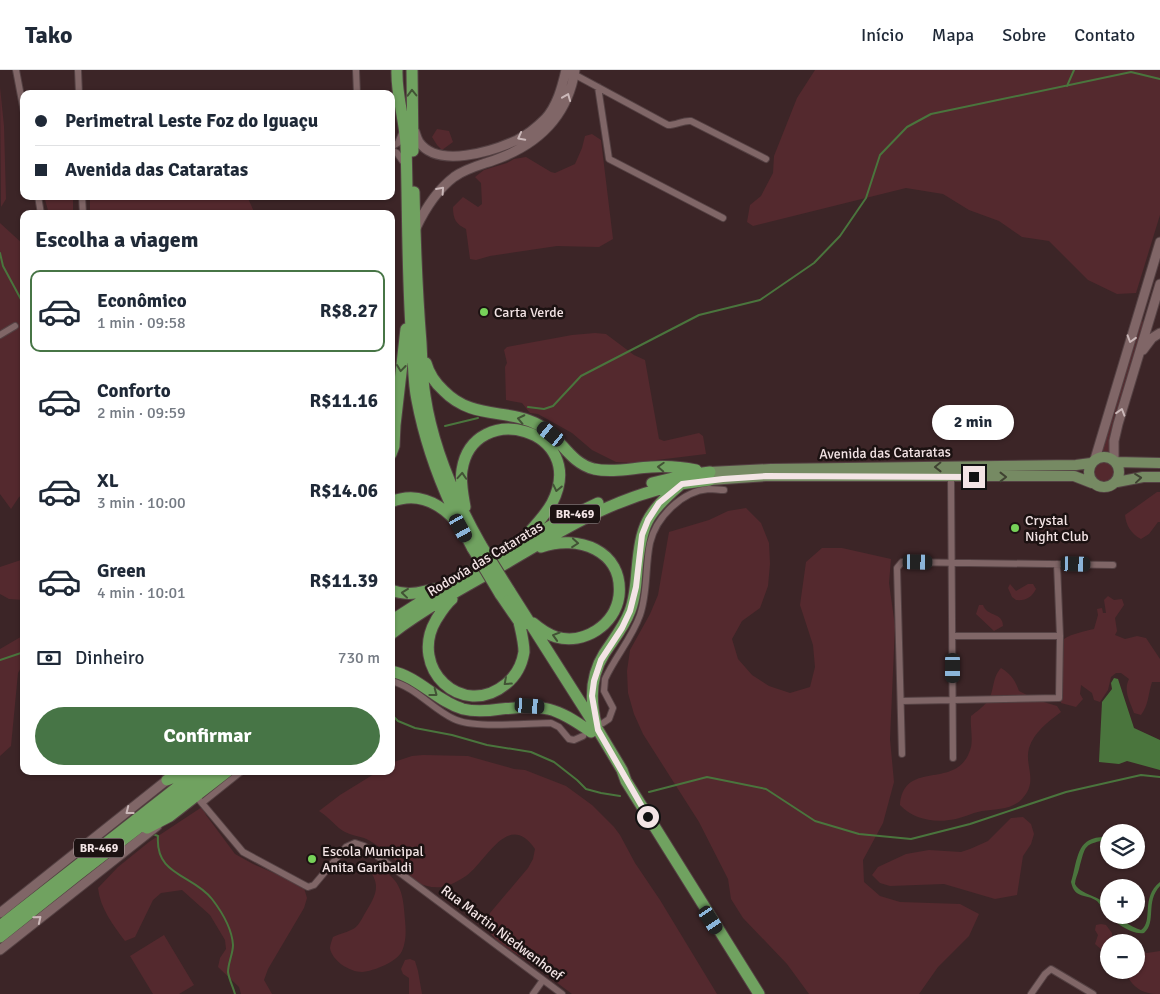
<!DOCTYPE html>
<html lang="pt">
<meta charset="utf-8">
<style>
body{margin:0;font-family:Signika,sans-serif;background:#f6f6f7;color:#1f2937;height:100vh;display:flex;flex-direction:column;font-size:19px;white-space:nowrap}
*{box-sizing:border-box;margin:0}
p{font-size:16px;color:#747a83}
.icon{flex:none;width:28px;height:28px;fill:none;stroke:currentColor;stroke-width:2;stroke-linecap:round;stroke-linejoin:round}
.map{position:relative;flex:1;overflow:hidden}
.details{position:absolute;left:20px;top:140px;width:375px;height:565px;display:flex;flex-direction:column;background:#fff;border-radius:10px;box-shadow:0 1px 4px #0004}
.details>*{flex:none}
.hud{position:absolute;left:20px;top:20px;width:375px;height:110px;border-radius:10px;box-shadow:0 1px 4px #0004;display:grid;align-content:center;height:110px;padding:0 15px;background:#fff}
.tools{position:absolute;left:1100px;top:754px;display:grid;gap:10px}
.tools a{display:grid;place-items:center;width:45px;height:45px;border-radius:50%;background:#fff;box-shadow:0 1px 4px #0004;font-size:25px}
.end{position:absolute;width:22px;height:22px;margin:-11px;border:6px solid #f3e4e5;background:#111;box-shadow:0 0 0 2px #111}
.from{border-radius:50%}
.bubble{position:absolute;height:35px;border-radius:18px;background:#fff;box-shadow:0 1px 4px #0004;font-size:16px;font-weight:700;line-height:35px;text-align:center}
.car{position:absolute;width:15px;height:30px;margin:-15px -8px;border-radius:6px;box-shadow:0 0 4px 1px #0007;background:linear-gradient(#222 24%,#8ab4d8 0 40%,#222 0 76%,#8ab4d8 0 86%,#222 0)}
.hud b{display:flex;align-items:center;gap:18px;height:48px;font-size:19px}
.hud b+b{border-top:1px solid #e0e1e3}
.hud i{width:12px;height:12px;background:#1f2937}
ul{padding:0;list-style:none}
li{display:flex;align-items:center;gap:15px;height:82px;margin:0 10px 8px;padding:0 5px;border:2px solid transparent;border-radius:10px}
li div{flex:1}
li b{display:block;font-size:19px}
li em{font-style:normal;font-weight:700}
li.selected{border-color:#477546}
li>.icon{width:45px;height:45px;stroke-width:1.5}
h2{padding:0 15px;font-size:22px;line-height:60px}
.pay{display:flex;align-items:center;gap:12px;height:55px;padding:0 15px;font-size:19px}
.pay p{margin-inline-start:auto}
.action{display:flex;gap:10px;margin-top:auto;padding:10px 15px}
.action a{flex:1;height:58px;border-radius:30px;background:#477546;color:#fff;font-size:20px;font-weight:700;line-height:58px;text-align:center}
header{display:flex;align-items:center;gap:30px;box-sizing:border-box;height:70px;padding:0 25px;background:#fff;border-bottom:1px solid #e0e1e3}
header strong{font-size:24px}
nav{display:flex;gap:28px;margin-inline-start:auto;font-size:18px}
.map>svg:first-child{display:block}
</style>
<header>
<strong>Tako</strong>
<nav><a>Início</a><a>Mapa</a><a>Sobre</a><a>Contato</a></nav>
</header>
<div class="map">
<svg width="1160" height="924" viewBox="0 0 1160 924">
<rect width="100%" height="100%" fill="#3c2527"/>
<path fill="#54292e" d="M815 0H1160V145L1136 223 1117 224 1088 210 1049 171 1022 167 999 151 969 140 943 124 906 118 753 156 747 152 750 135 761 126 773 103 774 86 797 28Z
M0 17 4 56 6 129 1 137Z
M437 59 449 61 453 72 442 80 437 75 432 67Z
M592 64 601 70 613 169 599 177 557 176 490 186 476 190 470 189 466 159C456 154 453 149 453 137L463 127 478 137 482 134 481 113 475 107 484 100 507 93 514 89 526 87 551 102 555 103 575 94 582 78 585 66Z
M44 126H73V144H49Z
M90 126H247L255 144H90Z
M0 153 24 175V424L19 427 11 439 0 424Z
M1141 250 1145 253 1112 383 1099 385Z
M595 263 606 264 634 285 645 290 659 369 664 371 699 363 703 366 706 384 632 393 616 392 592 380 572 363 538 344 530 343 522 333 506 330 505 297 507 293 504 280 507 277 572 265Z
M1093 402a11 11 0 1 1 22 0a11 11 0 1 1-22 0Z
M1157 422H1160V452H1158L1149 464 1141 469C1131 464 1126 455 1125 445Z
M746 438 761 453 769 473 770 494 768 516 760 538 742 551 732 569 738 589 752 605 769 616 790 623 810 617 815 597 813 575 800 535 806 492 822 478H842L891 489 889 513 895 556 890 669 894 712 883 753 863 790 864 812 880 826 900 832 960 834 979 844 969 866 938 897 919 924H809L787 894 743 848 731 829 728 809 699 752 643 664 634 644 628 623 627 601 630 580 650 544 658 525 669 462 709 450 728 441Z
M24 489V530L9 529 0 524V497Z
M1010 514 1016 521 1028 514H1033L1036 519C1032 527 1026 531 1016 530L1012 527 1008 518Z
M1108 526 1114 530 1122 529 1124 535 1115 548 1117 561 1115 565 1125 569 1137 566 1146 568 1160 589V612H1152C1148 624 1149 634 1141 645L1134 643C1130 631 1123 621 1129 609L1121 603H1116L1111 607 1108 620 1100 632 1094 630 1092 623 1081 615 1080 624 1083 629 1076 637 1061 633 1064 569C1071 564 1085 561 1094 559L1098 545 1097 539 1102 538 1103 543H1106L1104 530Z
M979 535H983C987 547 1003 542 1003 556L994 561 976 544Z
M24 565V592L18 603 11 676 0 686V579Z
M1001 598C1011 604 1015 610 1019 621L1037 630 1057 636 1061 642C1048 652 1034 662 1029 678 1024 696 1039 711 1022 729 1012 740 995 739 982 741 971 743 961 749 949 750 932 753 912 748 900 735 904 687 959 723 971 677 973 668 970 656 971 646 976 642 983 637 987 632 995 622 991 609 1001 598Z
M423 685 468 686 514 699 525 700 566 716 592 735 614 757 620 765 635 793 660 830 717 924H572L535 896 499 873 491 864 488 854 490 843 528 798 533 789 535 779C508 740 487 791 466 806 460 810 449 816 442 817 432 818 424 816 416 812 407 806 397 790 386 782 379 777 372 771 364 768 358 766 351 765 345 762 337 758 329 747 319 741L340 725 379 701H391V693L412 686Z
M202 737 206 745 235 784 253 794 297 813 304 818 307 828 304 838 268 899 264 910 272 924H241L239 917 218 897 220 888 226 879 225 870 210 845 182 820 161 823 153 830 135 867 125 871C113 855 100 838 98 818L118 797 149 772Z
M1023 747 1031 754 1034 764 1031 774 1023 786 1017 825 995 829 944 814 890 816 880 813 872 805 878 797 906 784 929 780 961 782 970 779 988 771 1011 748Z
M371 793C393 805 402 813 404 839 405 853 408 867 402 881 397 892 374 901 362 902 350 902 332 891 330 878 330 875 332 870 333 867 339 864 345 863 351 860 357 858 361 851 364 845 375 827 384 814 365 796Z
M1101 854 1106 855 1112 863V872H1109L1108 882 1103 881 1095 874 1098 865 1095 860 1096 855Z
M164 865 194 915 179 924H153L130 886Z
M1136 880 1147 883 1160 881V924C1139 924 1133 916 1123 900H1136Z
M410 889 415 891 418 901 422 924H409V908L403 904 401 899 405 890Z"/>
<path fill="#4a753d" d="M1114 608 1118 609 1134 658 1160 670V700L1127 691 1119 694 1099 692 1102 632 1112 619 1111 613Z
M1109 766V769C1083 775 1086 774 1079 799 1078 804 1075 809 1075 814 1082 828 1109 824 1109 845 1117 845 1130 857 1141 860 1154 851 1140 828 1160 812V816C1145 832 1157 852 1144 863 1131 865 1115 852 1107 844 1103 840 1101 835 1097 831 1086 823 1075 830 1071 812 1076 798 1076 774 1092 769 1097 767 1103 767 1109 766Z"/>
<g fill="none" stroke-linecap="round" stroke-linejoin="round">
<path stroke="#4a753d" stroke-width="2" d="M1067 16 1074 0
M0 183 3 196 24 235
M528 337 544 339 553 336 581 306 699 245 760 230 814 193 840 166 866 128 880 85 907 57 931 44 1131 2 1160 9
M445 356 478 348
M0 590 21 583 24 580
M391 644 398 651 415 658 452 665 487 675 531 682 554 692 577 710 586 719 601 723 620 726
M649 722 707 707 766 719 815 751 859 764 911 769 970 754 1066 722 1141 705 1160 707
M153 764 158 766C155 806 192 804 212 829 222 842 232 859 233 875 233 884 228 893 228 902 229 909 233 917 235 924"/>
<g stroke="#544143" stroke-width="8">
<path id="street" d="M16 0 24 42
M78 0 79 24
M356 0 357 24
M570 2 668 55C677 55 683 50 691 51L766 89
M598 17 609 89 723 148
M391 77 398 73 403 61
M391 80 397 83 404 93
M38 126 41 144
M82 126 83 144
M0 265 15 256
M951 407 953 688
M953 566H1060
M391 611C416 617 432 639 454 649 474 659 528 653 551 653L559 657 569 669 574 670 583 666
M901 631 1059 628 1060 566 1057 494
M603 653 609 649 613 638 604 621 605 609C615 587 632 568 640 545 648 522 645 497 650 473 656 447 682 421 709 419 714 419 719 420 724 420
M902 684 897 498 902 492 1113 495
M196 726 243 782 308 817 314 815 346 777 355 773 364 776 562 924
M202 733 242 701
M533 924 543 910
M1031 924 1045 904 1051 899 1093 924"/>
</g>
<g stroke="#544143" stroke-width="11">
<path id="secondary" d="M415 62C416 65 417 69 419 72 438 99 493 81 517 70 527 65 537 57 545 49 557 36 562 17 566 0
M416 158C425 139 437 120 454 107 468 97 485 94 500 88 541 72 568 44 575 0
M1143 280 1152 268 1160 263
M1095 389 1160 172
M1114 390V371L1118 354 1160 214
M0 843 167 710
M0 880 157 756"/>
</g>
<g stroke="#544143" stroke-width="12">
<path id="primary" d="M1089 402a15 15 0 1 1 30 0a15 15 0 1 1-30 0Z
M1115 392 1160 393
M710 402 771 399 1076 395 1091 393
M710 410 766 406H1074L1092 413
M1117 412 1143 407H1160"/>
</g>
<g stroke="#544143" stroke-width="13">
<path id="highway" d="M397 0C396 26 405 50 406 75 408 141 407 207 412 273 414 292 413 312 417 330 427 383 447 432 473 479
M412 0 413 81
M414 122C415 172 417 223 421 273 422 291 422 309 425 326 433 379 455 429 481 475
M426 293C429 304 435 313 444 321 472 350 508 338 539 355 560 366 569 393 594 399 613 403 632 398 651 397 665 396 682 397 696 400
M391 384 394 376 395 355 406 259
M652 413 681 406 710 402
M391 432C415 422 437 431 455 450
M465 437C463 425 460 412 462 400 473 328 590 359 552 433 545 446 533 458 523 469
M391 520C406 526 419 523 434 519
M509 520 598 660 622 700 626 711 759 924
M500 524 522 556
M452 529C445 535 441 542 436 550 408 598 462 650 506 614 516 606 522 594 524 582 524 572 521 561 519 552
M391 551 427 528 556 453 598 433
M533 553C540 559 547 564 556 567 584 575 615 555 619 526 624 480 577 464 541 477
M391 564C424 539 462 518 498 498 568 457 626 418 710 410
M391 601C419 607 436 631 463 639 475 642 488 641 501 639 546 635 554 636 591 662
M596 654C590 630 591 605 604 584 613 570 624 557 630 541 635 528 636 514 637 500 641 455 646 444 680 415
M167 710 190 701
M147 758 170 746 228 701
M0 856 198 701
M0 867 79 804 212 701"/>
</g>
<use href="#street" stroke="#806667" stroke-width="6"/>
<use href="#secondary" stroke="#806667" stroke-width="9"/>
<use href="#primary" stroke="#768a63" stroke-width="10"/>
<use href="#highway" stroke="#70a260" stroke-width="11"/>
<g stroke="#544143" stroke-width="13" stroke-linecap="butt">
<path id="highway-bridge" d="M481 475 509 520
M473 479 500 524"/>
</g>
<use href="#highway-bridge" stroke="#70a260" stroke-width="11"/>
</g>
<defs><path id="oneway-chevron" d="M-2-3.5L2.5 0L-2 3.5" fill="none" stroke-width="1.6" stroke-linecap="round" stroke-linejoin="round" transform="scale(1.25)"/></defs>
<g stroke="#425335">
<use href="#oneway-chevron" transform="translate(412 23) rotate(-91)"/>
<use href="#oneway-chevron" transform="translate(401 298) rotate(97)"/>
<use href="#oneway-chevron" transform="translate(521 349) rotate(-168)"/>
<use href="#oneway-chevron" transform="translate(661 397) rotate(-177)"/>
<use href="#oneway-chevron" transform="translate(462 406) rotate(-86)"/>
<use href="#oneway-chevron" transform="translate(557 418) rotate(102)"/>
<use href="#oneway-chevron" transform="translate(575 473) rotate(5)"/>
<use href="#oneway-chevron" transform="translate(405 523) rotate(-174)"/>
<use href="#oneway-chevron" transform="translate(556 566) rotate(-163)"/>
<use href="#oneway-chevron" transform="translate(507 612) rotate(138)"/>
<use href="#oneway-chevron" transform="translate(434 623) rotate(37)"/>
</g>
<g stroke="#cbb8b9">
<use href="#oneway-chevron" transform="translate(567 27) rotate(-68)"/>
<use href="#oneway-chevron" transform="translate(521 67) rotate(152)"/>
<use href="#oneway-chevron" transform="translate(441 120) rotate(-48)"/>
<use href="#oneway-chevron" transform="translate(1131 269) rotate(107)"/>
<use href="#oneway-chevron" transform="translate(1121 342) rotate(-73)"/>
<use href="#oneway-chevron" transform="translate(129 741) rotate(142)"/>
<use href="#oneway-chevron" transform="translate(38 849) rotate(-39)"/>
</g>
<g stroke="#404232">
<use href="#oneway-chevron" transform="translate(938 397) rotate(179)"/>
<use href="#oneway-chevron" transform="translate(1003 407)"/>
<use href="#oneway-chevron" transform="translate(1138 408) rotate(-6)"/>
</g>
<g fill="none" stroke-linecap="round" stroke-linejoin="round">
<path stroke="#f3e4e5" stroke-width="6" d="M648 747 598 660 592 626 594 611 601 590 622 558 630 541 636 517 642 465 648 450 659 433 682 414 723 409 766 406 974 407"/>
</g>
<g fill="#77d259" stroke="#1c1212" stroke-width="2">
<circle cx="484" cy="242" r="5"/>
<circle cx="1015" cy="458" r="5"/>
<circle cx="312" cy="789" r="5"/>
</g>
<g text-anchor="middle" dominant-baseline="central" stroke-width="5" stroke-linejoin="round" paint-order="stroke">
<g fill="#1c1212" stroke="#b2a5a6" stroke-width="1">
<rect x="550" y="434.5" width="50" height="19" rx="4"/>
<rect x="74" y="768.5" width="50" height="19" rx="4"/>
</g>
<g font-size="12" font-weight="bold" fill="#f3e4e5">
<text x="575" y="444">BR-469</text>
<text x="99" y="778">BR-469</text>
</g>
<g font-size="14" fill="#f3e4e5" stroke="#1c1212" text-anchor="start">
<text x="494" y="242">Carta Verde</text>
<text x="1025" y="450">Crystal<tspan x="1025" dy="16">Night Club</tspan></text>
<text x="322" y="781">Escola Municipal<tspan x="322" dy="16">Anita Garibaldi</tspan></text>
</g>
<g font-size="14" fill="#f3e4e5" stroke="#1c1212">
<text transform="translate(885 383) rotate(-1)">Avenida das Cataratas</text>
<text transform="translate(485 489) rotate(-31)">Rodovía das Cataratas</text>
<text transform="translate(502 863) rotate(37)">Rua Martin Niedwenhoef</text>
</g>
</g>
</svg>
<div class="tools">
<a><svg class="icon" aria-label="layers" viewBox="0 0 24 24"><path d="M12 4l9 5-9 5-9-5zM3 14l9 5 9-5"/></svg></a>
<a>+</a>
<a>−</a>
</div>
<i class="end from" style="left:648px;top:747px"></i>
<i class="end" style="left:974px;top:407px"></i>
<div class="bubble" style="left:932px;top:335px;width:82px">2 min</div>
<i class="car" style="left:551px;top:364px;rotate:309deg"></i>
<i class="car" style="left:461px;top:458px;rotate:151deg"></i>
<i class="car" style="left:918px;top:492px;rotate:91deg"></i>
<i class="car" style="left:1076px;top:494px;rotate:92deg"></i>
<i class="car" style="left:953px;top:598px;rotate:180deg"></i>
<i class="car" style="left:530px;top:636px;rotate:94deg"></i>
<i class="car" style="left:711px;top:850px;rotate:147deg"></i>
<div class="hud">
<b><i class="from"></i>Perimetral Leste Foz do Iguaçu</b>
<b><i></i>Avenida das Cataratas</b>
</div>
<section class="details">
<h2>Escolha a viagem</h2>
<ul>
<li class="selected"><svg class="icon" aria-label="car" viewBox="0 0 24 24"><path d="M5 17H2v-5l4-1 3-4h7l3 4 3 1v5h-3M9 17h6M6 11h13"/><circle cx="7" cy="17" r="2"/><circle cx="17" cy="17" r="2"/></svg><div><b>Econômico</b><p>1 min · 09:58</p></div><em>R$8.27</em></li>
<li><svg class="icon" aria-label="car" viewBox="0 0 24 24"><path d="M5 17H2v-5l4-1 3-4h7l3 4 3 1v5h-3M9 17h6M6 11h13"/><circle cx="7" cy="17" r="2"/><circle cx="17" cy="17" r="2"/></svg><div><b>Conforto</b><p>2 min · 09:59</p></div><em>R$11.16</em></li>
<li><svg class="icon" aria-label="car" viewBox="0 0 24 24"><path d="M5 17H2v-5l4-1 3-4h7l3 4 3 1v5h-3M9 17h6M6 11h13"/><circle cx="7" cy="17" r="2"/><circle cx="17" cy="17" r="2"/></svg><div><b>XL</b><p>3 min · 10:00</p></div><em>R$14.06</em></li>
<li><svg class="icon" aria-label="car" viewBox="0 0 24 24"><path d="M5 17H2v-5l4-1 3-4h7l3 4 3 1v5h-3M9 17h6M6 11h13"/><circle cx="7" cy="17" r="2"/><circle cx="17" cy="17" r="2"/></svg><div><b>Green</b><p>4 min · 10:01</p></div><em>R$11.39</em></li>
</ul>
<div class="pay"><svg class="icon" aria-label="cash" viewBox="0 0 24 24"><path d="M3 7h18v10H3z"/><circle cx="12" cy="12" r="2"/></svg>Dinheiro<p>730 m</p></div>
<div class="action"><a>Confirmar</a></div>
</section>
</div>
